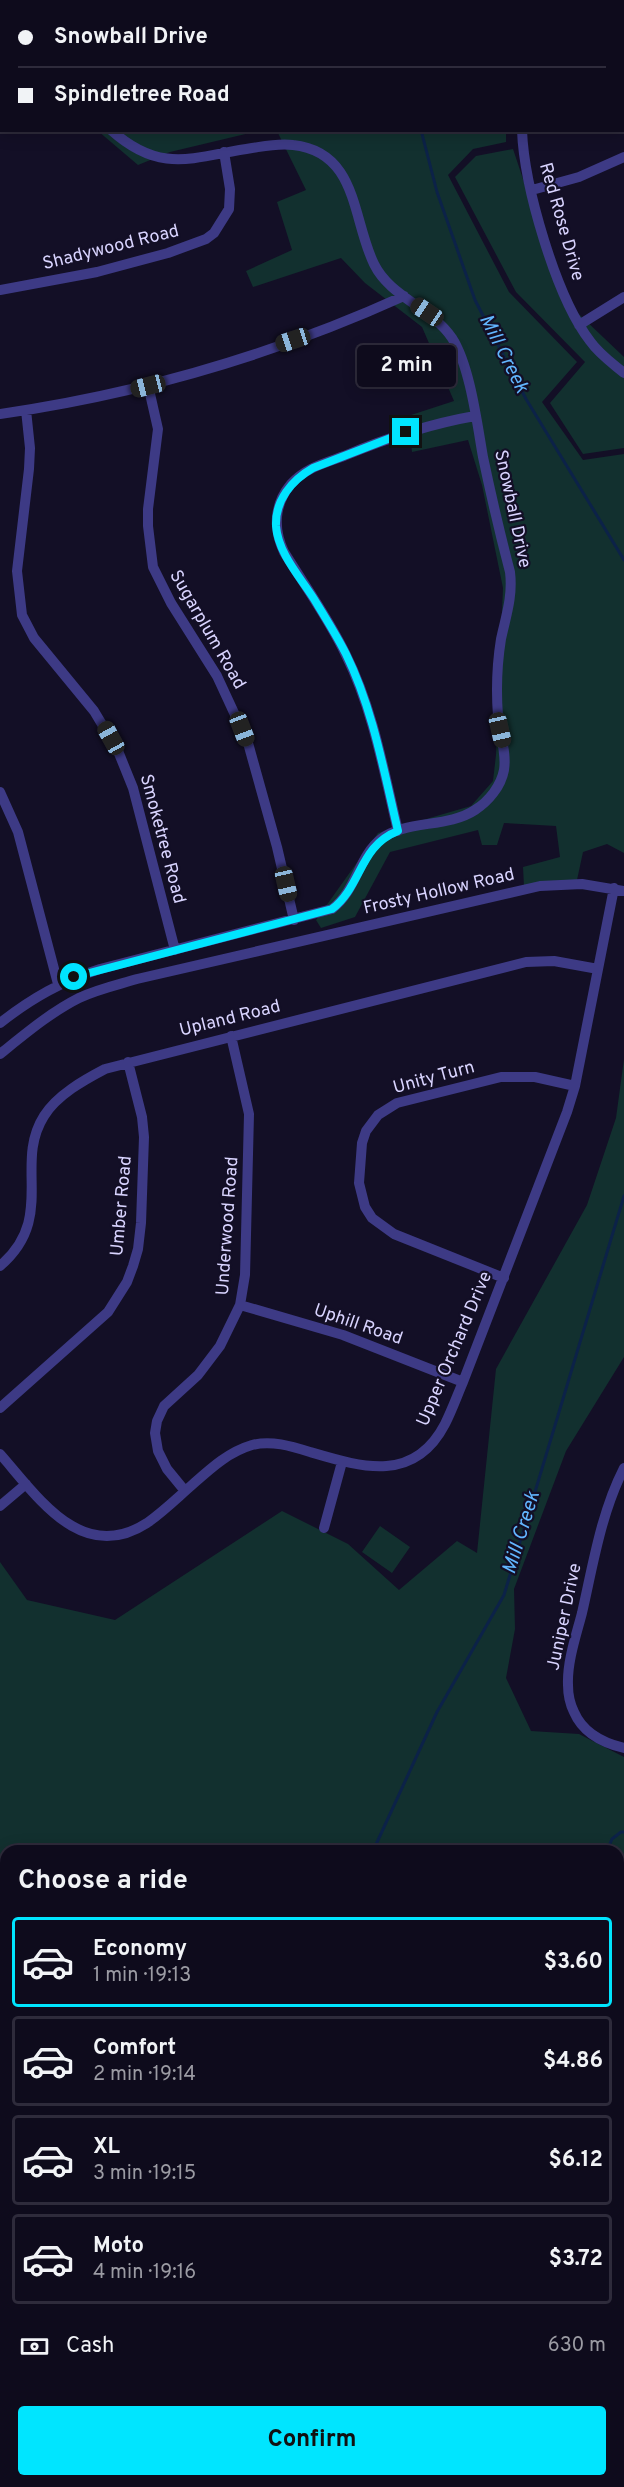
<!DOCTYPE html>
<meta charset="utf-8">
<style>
body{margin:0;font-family:Overpass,sans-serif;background:#1c1929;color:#f1f3f6;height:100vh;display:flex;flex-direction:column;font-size:22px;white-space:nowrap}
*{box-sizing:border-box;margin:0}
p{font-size:20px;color:#9b9ba3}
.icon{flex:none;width:33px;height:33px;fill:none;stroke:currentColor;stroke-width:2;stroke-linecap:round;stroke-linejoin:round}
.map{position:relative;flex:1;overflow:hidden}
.panel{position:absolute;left:0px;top:1845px;width:624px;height:642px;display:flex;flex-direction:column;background:#0e0b1c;border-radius:18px 18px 0 0;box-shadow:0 3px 15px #0003,0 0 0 2px #2e2b3b}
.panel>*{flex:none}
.top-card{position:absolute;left:0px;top:0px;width:624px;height:132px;box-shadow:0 3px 15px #0003,0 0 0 2px #2e2b3b;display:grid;align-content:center;height:132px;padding:0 18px;background:#0e0b1c}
.end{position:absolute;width:27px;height:27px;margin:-14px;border:8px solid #00e5ff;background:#111;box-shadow:0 0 0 3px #111}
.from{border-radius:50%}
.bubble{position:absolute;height:42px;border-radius:6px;background:#0e0b1c;box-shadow:0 3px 15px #0003,0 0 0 2px #2e2b3b;font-size:20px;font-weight:700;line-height:42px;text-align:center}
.car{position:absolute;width:18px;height:36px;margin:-18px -9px;border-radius:8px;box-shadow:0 0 4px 2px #0007;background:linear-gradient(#222 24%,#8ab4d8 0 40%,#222 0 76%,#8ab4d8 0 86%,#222 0)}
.top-card b{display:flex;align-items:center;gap:21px;height:57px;font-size:22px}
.top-card b+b{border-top:2px solid #2e2b3b}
.top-card i{width:15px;height:15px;background:#f1f3f6}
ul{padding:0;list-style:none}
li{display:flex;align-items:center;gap:18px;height:90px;margin:0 12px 9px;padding:0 6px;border:3px solid #2e2b3b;border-radius:6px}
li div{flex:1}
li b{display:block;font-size:22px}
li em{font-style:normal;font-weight:700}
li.on{border-color:#00e5ff}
li>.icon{width:54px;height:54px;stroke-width:1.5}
h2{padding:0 18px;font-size:27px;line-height:72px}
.pay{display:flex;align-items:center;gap:15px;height:66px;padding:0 18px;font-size:22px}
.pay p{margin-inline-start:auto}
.button{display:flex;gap:12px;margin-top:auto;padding:12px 18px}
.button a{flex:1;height:69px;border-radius:6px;background:#00e5ff;color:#111;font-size:24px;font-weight:700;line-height:69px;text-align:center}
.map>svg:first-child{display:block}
</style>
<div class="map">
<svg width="624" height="2487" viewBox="0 0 624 2487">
<rect width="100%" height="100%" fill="#130f26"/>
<path fill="#12302f" d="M57 0H522L57 2Z
M98 131H258L170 152 138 165Z
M277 131H506V142L473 149 448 175 509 292 577 362 542 402 583 460 624 454V853L607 844 583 852 577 880 524 886 523 867 560 857 556 826 504 823 497 845H482L478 830 390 852 355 917 321 928 316 920 378 833 471 806 493 781 496 755 503 588 482 485 468 440 412 452 408 416 454 401 422 327 365 283 341 258 253 287 246 271 292 250 277 202 306 190Z
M513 149 563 299 624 357V448L583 454 550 403 585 362 516 292 455 177 476 156Z
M624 1059V1357L566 1451 514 1589 515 1629 506 1678 531 1731 579 1734 624 1757V1971L618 1973V1851H6V2481H443L436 2487H0V1562L27 1600 115 1620 282 1511 348 1544 399 1590 457 1541 477 1553 496 1369 587 1205 616 1118Z
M380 1526 410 1547 392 1573 362 1552Z
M618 2226 624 2233V2328L621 2325 618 2327Z"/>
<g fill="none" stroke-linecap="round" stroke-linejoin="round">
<path stroke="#0c2248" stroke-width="3" d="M291 0 312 2
M421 130 437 192 475 300 526 399 624 560
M373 1851 437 1712 504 1595 624 1196
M611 1851 609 1846 612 1839 621 1832H624
M618 1857 624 1862
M618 1893 624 1888"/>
<path stroke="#3d3a85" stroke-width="10" d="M3 2 4 0
M539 2V0
M0 122 2 121
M522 130C524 186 556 297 590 341 599 354 612 363 624 373
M532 190 579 177 624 157
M0 290 97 272 168 253 206 239 214 233 229 209 230 189 224 152
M579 325 624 297
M148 385 158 429 148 509V526L153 567 171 603 217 676 248 743 277 847 294 920
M26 410 30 448 29 469 17 571 22 615 34 638 94 711 118 751 133 788 175 950
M0 414C139 394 276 354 404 296
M0 792 18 832 58 984
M398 831C384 772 373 709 346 655 329 619 305 586 284 552 273 529 274 504 291 484 305 468 325 463 344 456 387 438 429 424 475 416
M0 1023C32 998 62 981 100 969L332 909C357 890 358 857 381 839 405 820 448 828 475 810 489 801 501 786 504 770 507 751 499 734 498 716 496 690 497 664 501 639 506 616 513 596 510 572 500 534 491 495 483 457 477 423 470 366 452 338 431 307 390 297 374 264 352 219 358 152 293 145 279 143 265 146 252 148 193 157 161 175 111 130
M0 1054C25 1034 51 1012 79 998 98 989 117 985 137 979L540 886 582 884 624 891
M0 1266C57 1217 13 1165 44 1116 57 1095 84 1080 105 1069L526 962 554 961 598 969
M504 1278 394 1234 372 1218 365 1207 359 1183 362 1143 366 1131 378 1115 397 1103 501 1077H535L575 1086
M240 1305 343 1335 463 1382
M0 1408 108 1312 127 1282 133 1266 138 1249 141 1223 144 1137 142 1117 128 1062
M0 1454C38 1497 82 1565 147 1523 163 1512 177 1498 192 1485 210 1469 228 1452 252 1445 271 1440 291 1446 310 1452 361 1467 414 1484 445 1424 452 1410 457 1396 463 1382L567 1112 575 1086 614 888
M624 1468C601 1513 593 1565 582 1613 576 1636 567 1662 568 1685 568 1694 570 1704 574 1712 583 1733 603 1743 624 1748
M185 1491 167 1469 158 1451 155 1433 157 1421 164 1406 198 1375 220 1346 240 1305 245 1275 249 1114 231 1036
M0 1506 26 1484
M324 1528 342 1462
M618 2093 624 2085
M618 2147 624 2156
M618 2274 624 2280"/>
</g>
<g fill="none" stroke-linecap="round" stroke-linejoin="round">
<path stroke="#00e5ff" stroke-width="8" d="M74 977 332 909C362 886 359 846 398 831 384 772 373 709 346 654 337 636 325 617 314 599 300 577 278 553 276 526 275 500 292 480 313 468L406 432"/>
</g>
<g text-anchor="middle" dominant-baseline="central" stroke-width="4.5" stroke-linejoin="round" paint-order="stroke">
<g font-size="18" fill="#d9d4ff" stroke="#130f26">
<text transform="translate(561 222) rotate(74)">Red Rose Drive</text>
<text transform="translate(111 248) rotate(-14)">Shadywood Road</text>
<text transform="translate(512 509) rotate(78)">Snowball Drive</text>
<text transform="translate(207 630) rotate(60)">Sugarplum Road</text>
<text transform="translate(162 839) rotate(75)">Smoketree Road</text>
<text transform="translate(439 892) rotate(-13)">Frosty Hollow Road</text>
<text transform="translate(230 1019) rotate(-14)">Upland Road</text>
<text transform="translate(434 1078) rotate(-15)">Unity Turn</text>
<text transform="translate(122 1206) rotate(-85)">Umber Road</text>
<text transform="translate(228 1226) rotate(-86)">Underwood Road</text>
<text transform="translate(358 1325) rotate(19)">Uphill Road</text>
<text transform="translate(455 1349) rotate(-67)">Upper Orchard Drive</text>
<text transform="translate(565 1617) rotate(-78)">Juniper Drive</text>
</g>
<g font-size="20" font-style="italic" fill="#62b6ff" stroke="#130f26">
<text transform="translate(503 354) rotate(63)">Mill Creek</text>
<text transform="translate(522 1533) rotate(-73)">Mill Creek</text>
</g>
</g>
</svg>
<i class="end from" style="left:74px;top:977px"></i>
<i class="end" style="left:406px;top:432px"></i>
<div class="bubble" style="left:357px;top:345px;width:99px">2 min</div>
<i class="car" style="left:427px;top:312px;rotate:304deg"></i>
<i class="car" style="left:293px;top:340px;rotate:252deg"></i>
<i class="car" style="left:148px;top:386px;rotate:256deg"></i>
<i class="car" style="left:242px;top:729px;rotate:159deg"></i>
<i class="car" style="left:500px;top:730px;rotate:167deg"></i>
<i class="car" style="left:111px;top:738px;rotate:331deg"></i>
<i class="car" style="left:286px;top:884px;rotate:167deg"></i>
<div class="top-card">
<b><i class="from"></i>Snowball Drive</b>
<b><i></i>Spindletree Road</b>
</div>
<section class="panel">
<h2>Choose a ride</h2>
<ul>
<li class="on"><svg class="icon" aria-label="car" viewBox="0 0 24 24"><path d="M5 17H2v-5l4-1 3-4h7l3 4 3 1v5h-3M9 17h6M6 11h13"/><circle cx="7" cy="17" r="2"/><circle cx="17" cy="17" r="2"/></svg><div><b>Economy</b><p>1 min · 19:13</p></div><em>$3.60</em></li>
<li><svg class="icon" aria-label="car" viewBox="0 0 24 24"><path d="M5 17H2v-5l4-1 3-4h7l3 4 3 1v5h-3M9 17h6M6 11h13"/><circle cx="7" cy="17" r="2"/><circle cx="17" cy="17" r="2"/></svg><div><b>Comfort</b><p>2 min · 19:14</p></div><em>$4.86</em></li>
<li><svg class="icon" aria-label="car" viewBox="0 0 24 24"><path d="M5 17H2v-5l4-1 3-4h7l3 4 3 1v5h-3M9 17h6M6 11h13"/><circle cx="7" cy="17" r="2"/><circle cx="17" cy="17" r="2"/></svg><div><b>XL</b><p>3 min · 19:15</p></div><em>$6.12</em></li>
<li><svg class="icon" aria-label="car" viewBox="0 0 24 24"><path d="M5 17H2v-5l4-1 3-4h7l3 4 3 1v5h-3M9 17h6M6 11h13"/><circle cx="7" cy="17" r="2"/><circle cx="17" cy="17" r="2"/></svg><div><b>Moto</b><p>4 min · 19:16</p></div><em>$3.72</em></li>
</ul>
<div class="pay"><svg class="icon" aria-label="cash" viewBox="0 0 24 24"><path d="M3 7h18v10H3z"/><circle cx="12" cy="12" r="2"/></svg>Cash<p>630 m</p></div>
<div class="button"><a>Confirm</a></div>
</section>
</div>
